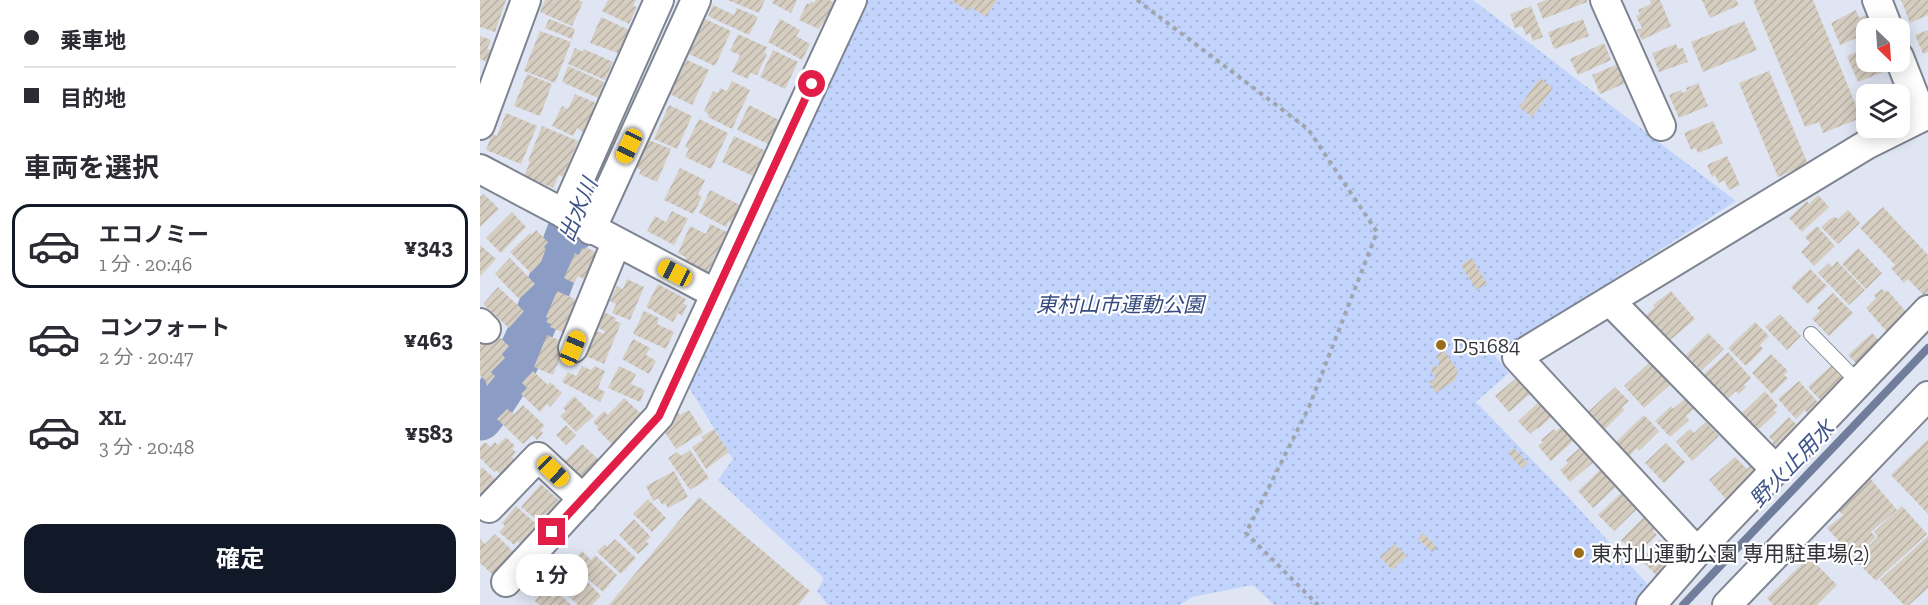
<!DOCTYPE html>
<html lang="ja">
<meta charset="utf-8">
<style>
body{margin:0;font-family:"Zilla Slab","Noto Sans JP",serif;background:#f2f2f3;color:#2b2b33;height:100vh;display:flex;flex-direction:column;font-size:22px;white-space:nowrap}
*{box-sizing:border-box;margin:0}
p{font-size:20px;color:#7c7c81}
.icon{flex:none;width:33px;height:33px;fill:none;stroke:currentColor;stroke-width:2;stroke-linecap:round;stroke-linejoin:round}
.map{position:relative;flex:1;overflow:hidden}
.drawer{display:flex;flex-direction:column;background:#fff;width:480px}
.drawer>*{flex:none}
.guide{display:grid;align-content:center;height:132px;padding:0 24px;background:#fff}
.needle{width:39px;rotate:155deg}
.controls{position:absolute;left:1376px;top:18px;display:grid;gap:12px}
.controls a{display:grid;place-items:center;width:54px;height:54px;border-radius:12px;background:#fff;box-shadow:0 3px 15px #0003;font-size:30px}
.end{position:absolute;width:27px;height:27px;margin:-14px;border:8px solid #e11d48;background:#fff;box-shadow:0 0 0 3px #fff}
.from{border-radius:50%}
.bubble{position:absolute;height:42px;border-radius:18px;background:#fff;box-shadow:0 3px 15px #0003;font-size:20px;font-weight:700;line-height:42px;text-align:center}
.car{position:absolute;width:18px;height:36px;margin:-18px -9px;border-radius:8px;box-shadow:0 0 4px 2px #0007;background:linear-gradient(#f5c518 24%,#345 0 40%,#f5c518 0 76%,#345 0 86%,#f5c518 0)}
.guide b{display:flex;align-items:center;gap:21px;height:57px;font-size:22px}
.guide b+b{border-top:2px solid #e1e1e2}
.guide i{width:15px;height:15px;background:#2b2b33}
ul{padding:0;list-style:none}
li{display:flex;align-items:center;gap:18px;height:84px;margin:0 12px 9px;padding:0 12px;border:3px solid transparent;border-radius:18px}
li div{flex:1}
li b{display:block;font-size:22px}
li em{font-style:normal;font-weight:700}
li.current{border-color:#111827}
li>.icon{width:54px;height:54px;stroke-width:1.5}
h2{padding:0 24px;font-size:27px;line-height:72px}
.primary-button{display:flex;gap:12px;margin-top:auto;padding:12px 24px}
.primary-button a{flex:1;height:69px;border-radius:18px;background:#111827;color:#fff;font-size:24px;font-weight:700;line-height:69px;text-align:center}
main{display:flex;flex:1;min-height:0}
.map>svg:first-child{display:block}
</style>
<main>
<section class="drawer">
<div class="guide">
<b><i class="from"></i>乗車地</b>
<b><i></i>目的地</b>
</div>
<h2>車両を選択</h2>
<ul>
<li class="current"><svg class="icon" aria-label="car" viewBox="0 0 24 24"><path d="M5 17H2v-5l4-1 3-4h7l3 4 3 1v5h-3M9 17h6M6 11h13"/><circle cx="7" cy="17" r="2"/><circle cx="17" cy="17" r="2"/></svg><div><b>エコノミー</b><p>1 分 · 20:46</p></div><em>¥343</em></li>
<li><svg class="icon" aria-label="car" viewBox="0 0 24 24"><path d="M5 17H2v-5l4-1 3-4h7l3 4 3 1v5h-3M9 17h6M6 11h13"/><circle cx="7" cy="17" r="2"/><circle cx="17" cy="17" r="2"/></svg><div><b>コンフォート</b><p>2 分 · 20:47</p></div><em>¥463</em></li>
<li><svg class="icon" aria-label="car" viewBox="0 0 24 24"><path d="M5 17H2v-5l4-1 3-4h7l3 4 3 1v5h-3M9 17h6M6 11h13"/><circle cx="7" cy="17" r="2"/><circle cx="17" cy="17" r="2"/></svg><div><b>XL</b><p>3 分 · 20:48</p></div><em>¥583</em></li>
</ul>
<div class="primary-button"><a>確定</a></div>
</section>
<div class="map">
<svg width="1448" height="605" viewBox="0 0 1448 605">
<defs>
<pattern id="park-dots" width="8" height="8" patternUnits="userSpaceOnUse" patternTransform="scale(1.5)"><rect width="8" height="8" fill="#c2d4fc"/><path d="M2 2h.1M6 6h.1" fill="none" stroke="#a7b7d9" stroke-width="1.8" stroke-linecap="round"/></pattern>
<pattern id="building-hatch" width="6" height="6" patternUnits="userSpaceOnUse" patternTransform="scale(1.5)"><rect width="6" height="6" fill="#d6cdc1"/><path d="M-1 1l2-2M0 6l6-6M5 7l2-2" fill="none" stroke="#b8b1a7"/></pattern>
</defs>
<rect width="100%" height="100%" fill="#dfe5f3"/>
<path fill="url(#park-dots)" d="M379 0H993L1256 201 1015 356 1029 373 996 402 1090 499 1171 588 1156 605H794L773 585 712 597 700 605H348L337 591 344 578 238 480 253 459 202 376Z"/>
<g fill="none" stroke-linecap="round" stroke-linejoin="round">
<path stroke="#707e9b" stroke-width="8" d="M1203 605 1448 348"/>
<path stroke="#8b9dc5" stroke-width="45" d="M0 418C54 354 77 251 113 174"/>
</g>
<path fill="url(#building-hatch)" d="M0 0H26L15 32 0 27Z
M65 0H98L103 2 92 26 60 12Z
M128 0H156L153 6 157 7 149 24 122 11Z
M248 0H285L279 13Z
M294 0H317L311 13 292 3Z
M336 0H349L355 3 345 24 342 23 339 29 319 20 327 3 330 5 331 2 334 3Z
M471 0H517L506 17 490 7 488 11Z
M1066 0H1107V2L1063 19 1057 4Z
M1170 0H1180L1191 26 1162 40 1157 30 1162 28 1156 16 1160 14 1158 10 1171 4Z
M1222 0H1256L1259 5 1230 18Z
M1273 0H1333L1381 118 1343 133 1339 122 1325 127Z
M1421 0H1448V15L1430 23Z
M233 5 254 15 257 8 278 17 269 35 228 16Z
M1051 6 1063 37 1053 41 1050 33 1046 35 1042 26 1035 28 1030 14Z
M1376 10 1379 18 1391 13 1397 28H1386V34L1360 45 1351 23Z
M121 17 149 30 138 53 110 43Z
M69 19 95 29 92 39 65 28Z
M225 19 251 31 235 66 209 54Z
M300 19 320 30 316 36 330 44 322 60 288 42Z
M1103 19 1109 36 1074 49 1068 32Z
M1264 21 1277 50 1223 72 1211 42Z
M1448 30V52L1443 54 1435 35Z
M60 31 91 42 75 83 44 71Z
M258 34 287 47 284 53 287 54 277 75 270 73 268 79 252 72 260 55 250 51Z
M0 36 11 40 7 49 11 50 7 62 0 59Z
M1386 38V62H1401L1403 72 1378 82 1367 56 1386 48 1382 39Z
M1124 43 1131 60 1098 75 1090 59Z
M1196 44 1198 49 1203 48 1208 62 1179 72 1172 53Z
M95 48 103 52 104 49 133 62 125 80 88 64Z
M293 50 318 62 305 89 280 77Z
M207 60 229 70 212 105 190 94Z
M1138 64 1146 83 1120 94 1112 75Z
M88 66 124 82 118 98 82 82Z
M1289 71 1328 164 1298 177 1259 83Z
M47 74 72 84 60 116 34 106Z
M1060 78 1073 88 1052 117 1039 107Z
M252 81 270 90 252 129 228 117 229 114 224 111 233 91 238 93 240 88 247 91Z
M1218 83 1228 106 1199 118 1189 95 1201 90 1202 93 1207 91 1206 88Z
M95 94 116 103 103 132 97 128 93 136 72 126 82 106 88 109Z
M189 105 212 116 197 149 174 139Z
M269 105 301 121 290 145 257 130Z
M26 113 57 126 41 164 6 150 12 134 17 136Z
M219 119 248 133 231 169 205 157 209 149 205 147Z
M1233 121 1243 143 1218 153 1216 148 1211 150 1204 133Z
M62 126 98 141 83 177 79 175 73 188 44 176 50 162 48 161Z
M254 136 286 151 273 176 242 162Z
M166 139 191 149 177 182 159 174 161 170 153 167Z
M1247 156 1260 185 1249 190 1244 180 1239 183 1235 175 1232 177 1227 165Z
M200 168 225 180 218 195 222 197 213 214 184 200Z
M230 190 260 205 251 223 249 221 246 227 219 213Z
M4 194 19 209 0 227V197Z
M1338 195 1349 207 1322 232 1309 218 1327 201 1329 204Z
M1403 207 1448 255V300L1428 279 1424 283 1411 268 1415 265 1380 228Z
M1368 210 1380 223 1358 244 1341 227 1350 219 1355 217 1358 219Z
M192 211 208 219 194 245 167 231 175 216 186 222Z
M32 212 46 227 21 253 6 238Z
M230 224 247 232 227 273 203 262 206 257 198 253 210 226 226 234Z
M1337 226 1355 246 1334 266 1321 252 1330 243 1325 237Z
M56 230 68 242 64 247 66 249 61 262 51 273 30 252 50 233 51 235Z
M0 245 16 259 0 276Z
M105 247 123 256 111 282 98 276 94 283 84 278 95 253 99 255 102 248 105 249Z
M1378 248 1402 273 1386 289 1362 264Z
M30 258 55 284 39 299 15 274Z
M992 258 1007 284 996 290 981 265Z
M1357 261 1385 290 1369 305 1338 273 1349 263 1352 267Z
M1330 269 1347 286 1328 304 1311 287Z
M147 279 164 287 150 320 132 313 136 304 130 301 137 286 143 289Z
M178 284 206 299 203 304 207 305 202 316 198 313 193 322 166 307Z
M18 287 44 311 29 328 3 304Z
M1402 289 1405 292 1407 290 1429 315 1408 333 1386 308 1396 298 1394 295Z
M77 291 95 299 94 301 97 303 87 334 70 327 71 324 66 322 68 318 66 317Z
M1191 291 1215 319 1189 341 1166 315 1175 307 1173 305Z
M1353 293 1373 313 1349 336 1332 319 1340 311 1337 308Z
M122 311 136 318 135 321 141 323 124 364 106 356 116 331 124 334 125 331 114 326Z
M164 311 179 318 177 324 194 332 186 349 153 334Z
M1300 314 1321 336 1307 350 1285 327Z
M1275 322 1289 336 1280 345 1283 349 1266 366 1248 348Z
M13 331 29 346 22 354 25 358 11 372 15 376 7 386 5 380 0 375V338Z
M1228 333 1244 349 1221 371 1206 355Z
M1392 333 1408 350 1381 368 1368 355Z
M67 335 81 341 79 346 84 348 73 375 54 367Z
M153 339 170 348 166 355 176 361 169 374 142 359Z
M964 350 978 371 975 380 956 393 949 382 955 378V374H951L952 366 958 367 959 361 956 356Z
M1248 352 1271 378 1264 385 1266 387 1259 394 1256 391 1246 400 1223 375Z
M1291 354 1308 371 1304 375 1308 378 1292 394 1272 373Z
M1172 360 1192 383 1164 408 1144 386Z
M1352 365 1372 387 1345 405 1328 387Z
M102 366 111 370 115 366 125 371 118 388 125 392 120 402 82 382 88 372 96 376Z
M139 366 156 374 151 384 165 390 160 402 128 388Z
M53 371 68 385 70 382 82 393 70 407 67 404 60 412 41 394 47 388 42 383Z
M1041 374 1055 390 1029 412 1015 396Z
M1319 381 1343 408 1332 418 1325 410 1316 419 1298 399Z
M1135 387 1149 401 1142 407 1144 410 1125 429 1108 412Z
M1285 391 1298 406 1294 410 1297 412 1277 431 1261 414Z
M94 396 114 416 96 432 80 416 86 411 83 408Z
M144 398 161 414 153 423 155 425 135 447 117 429 118 427 113 422 124 411 128 415Z
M1206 398 1215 408 1206 416 1209 420 1190 437 1175 421 1191 406 1193 409Z
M1061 400 1077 412 1058 429 1057 428 1050 434 1038 421Z
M43 405 65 426 60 430 63 433 57 440 52 435 43 444 17 419 27 409 34 414Z
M209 410 223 432 196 449 182 428 188 420 198 413 200 415Z
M1164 415 1179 431 1159 451 1157 448 1149 456 1136 442Z
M1309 417 1326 435 1296 455 1289 447 1294 442 1289 437Z
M1087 422 1099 436 1071 461 1058 446 1063 442 1061 440 1074 429 1076 431Z
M1226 422 1239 436 1212 461 1196 442 1210 429 1214 433Z
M86 425 96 435 86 445 76 435Z
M234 429 249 452 226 469 212 447 223 440 221 437Z
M26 437 35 446 32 449 36 452 32 457 35 460 21 475 16 470 14 472 0 458V447L5 442 11 447 15 442 18 445Z
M1448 439V514L1411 475Z
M1186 443 1205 462 1184 483 1165 463Z
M102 444 118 459 115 463 117 464 103 478 94 470 91 473 82 464Z
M1103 445 1116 460 1090 482 1080 470 1088 463 1086 460Z
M1034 448 1048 463 1042 469 1028 453Z
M210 450 229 478 210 490 188 458 197 452 201 456Z
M1255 457 1267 469 1270 466 1280 476 1254 508 1229 480Z
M2 467 15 479 13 482 17 486 0 501V470Z
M1123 467 1141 482 1113 508 1098 491Z
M194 471 208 497 188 508 185 503 182 505 178 498 173 501 166 486Z
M1389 477 1417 510 1391 532 1396 537 1374 558 1347 528 1363 515 1355 507Z
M61 484 82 503 63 525 41 507Z
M1142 492 1158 508 1134 531 1118 515Z
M219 497 330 591 318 605H129Z
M168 499 186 518 172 532 153 514Z
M36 506 61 528 45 548 37 541 34 545 19 532 25 526 22 523Z
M1422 506 1447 534 1396 581 1375 560 1398 537 1394 532Z
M1164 517 1176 529 1173 531 1177 535 1156 555 1141 540Z
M154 519 171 537 166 541 169 544 158 554 139 535Z
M943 533 957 547 952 552 938 539Z
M15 534 36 554 15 577 0 563V539L5 544Z
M1448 536V588L1429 605H1424L1400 580Z
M135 539 156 558 141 574 117 552 125 544 127 547Z
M1180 540 1185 546 1189 542 1203 555 1180 579 1161 560Z
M915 544 927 556 912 570 900 557Z
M102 551 111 560 115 555 137 575 123 592 90 564Z
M1329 557 1357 585 1337 605H1293L1287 598Z
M102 576 121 596 112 605H98L85 593Z
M64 590 73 598 78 593 91 605H59L55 601Z"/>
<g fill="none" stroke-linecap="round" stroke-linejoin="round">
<g stroke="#7e8490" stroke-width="16">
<path id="lane" d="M1331 334 1379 383"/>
</g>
<g stroke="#7e8490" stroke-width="32">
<path id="street" d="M1125 0 1181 126
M1397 0 1408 28
M1419 57 1442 116
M0 125 46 0
M0 169 234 293
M84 214 179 0
M111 230 216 0
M1130 301 1296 470
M0 323 6 329
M93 348 136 243
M9 508 58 457 103 499
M1217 552 1037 357 1386 145 1448 114
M26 582 179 416 372 0
M1171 605 1217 552 1448 310
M1247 605 1448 396"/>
</g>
<path stroke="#a0a5b0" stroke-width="4" stroke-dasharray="4.5 4.5" stroke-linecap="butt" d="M657 0 828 129 897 232 829 407 766 533 838 605"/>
<use href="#lane" stroke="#fff" stroke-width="14"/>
<use href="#street" stroke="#fff" stroke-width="28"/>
</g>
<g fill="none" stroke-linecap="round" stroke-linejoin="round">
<path stroke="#e11d48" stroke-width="8" d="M72 532 179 416 332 84"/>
</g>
<g fill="#996d1c" stroke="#fff" stroke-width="2">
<circle cx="961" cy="345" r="6"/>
<circle cx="1099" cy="553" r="6"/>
</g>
<g text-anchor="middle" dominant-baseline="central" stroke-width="4.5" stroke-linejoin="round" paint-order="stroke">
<g font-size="21" font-style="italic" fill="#354b80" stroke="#fff">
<text x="640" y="304">東村山市運動公園</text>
</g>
<g font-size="21" fill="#323439" stroke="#fff" text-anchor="start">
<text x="973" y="345">D51684</text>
<text x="1111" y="553">東村山運動公園 専用駐車場(2)</text>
</g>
<g font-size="22" font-style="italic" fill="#3e558b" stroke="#fff">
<text transform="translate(98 210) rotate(-67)">出水川</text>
<text transform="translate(1312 464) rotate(-46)">野火止用水</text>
</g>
</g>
</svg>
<div class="controls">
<a><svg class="needle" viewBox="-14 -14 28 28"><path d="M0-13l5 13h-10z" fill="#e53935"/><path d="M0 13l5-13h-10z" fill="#7c7c81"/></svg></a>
<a><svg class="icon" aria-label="layers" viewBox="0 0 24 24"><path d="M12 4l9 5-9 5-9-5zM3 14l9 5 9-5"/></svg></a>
</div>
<i class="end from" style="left:332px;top:84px"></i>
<i class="end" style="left:72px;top:532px"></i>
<div class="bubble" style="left:36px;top:554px;width:72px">1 分</div>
<i class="car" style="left:149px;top:146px;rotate:205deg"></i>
<i class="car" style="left:195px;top:273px;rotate:297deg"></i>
<i class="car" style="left:93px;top:348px;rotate:23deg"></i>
<i class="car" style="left:73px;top:471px;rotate:134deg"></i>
</div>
</main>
